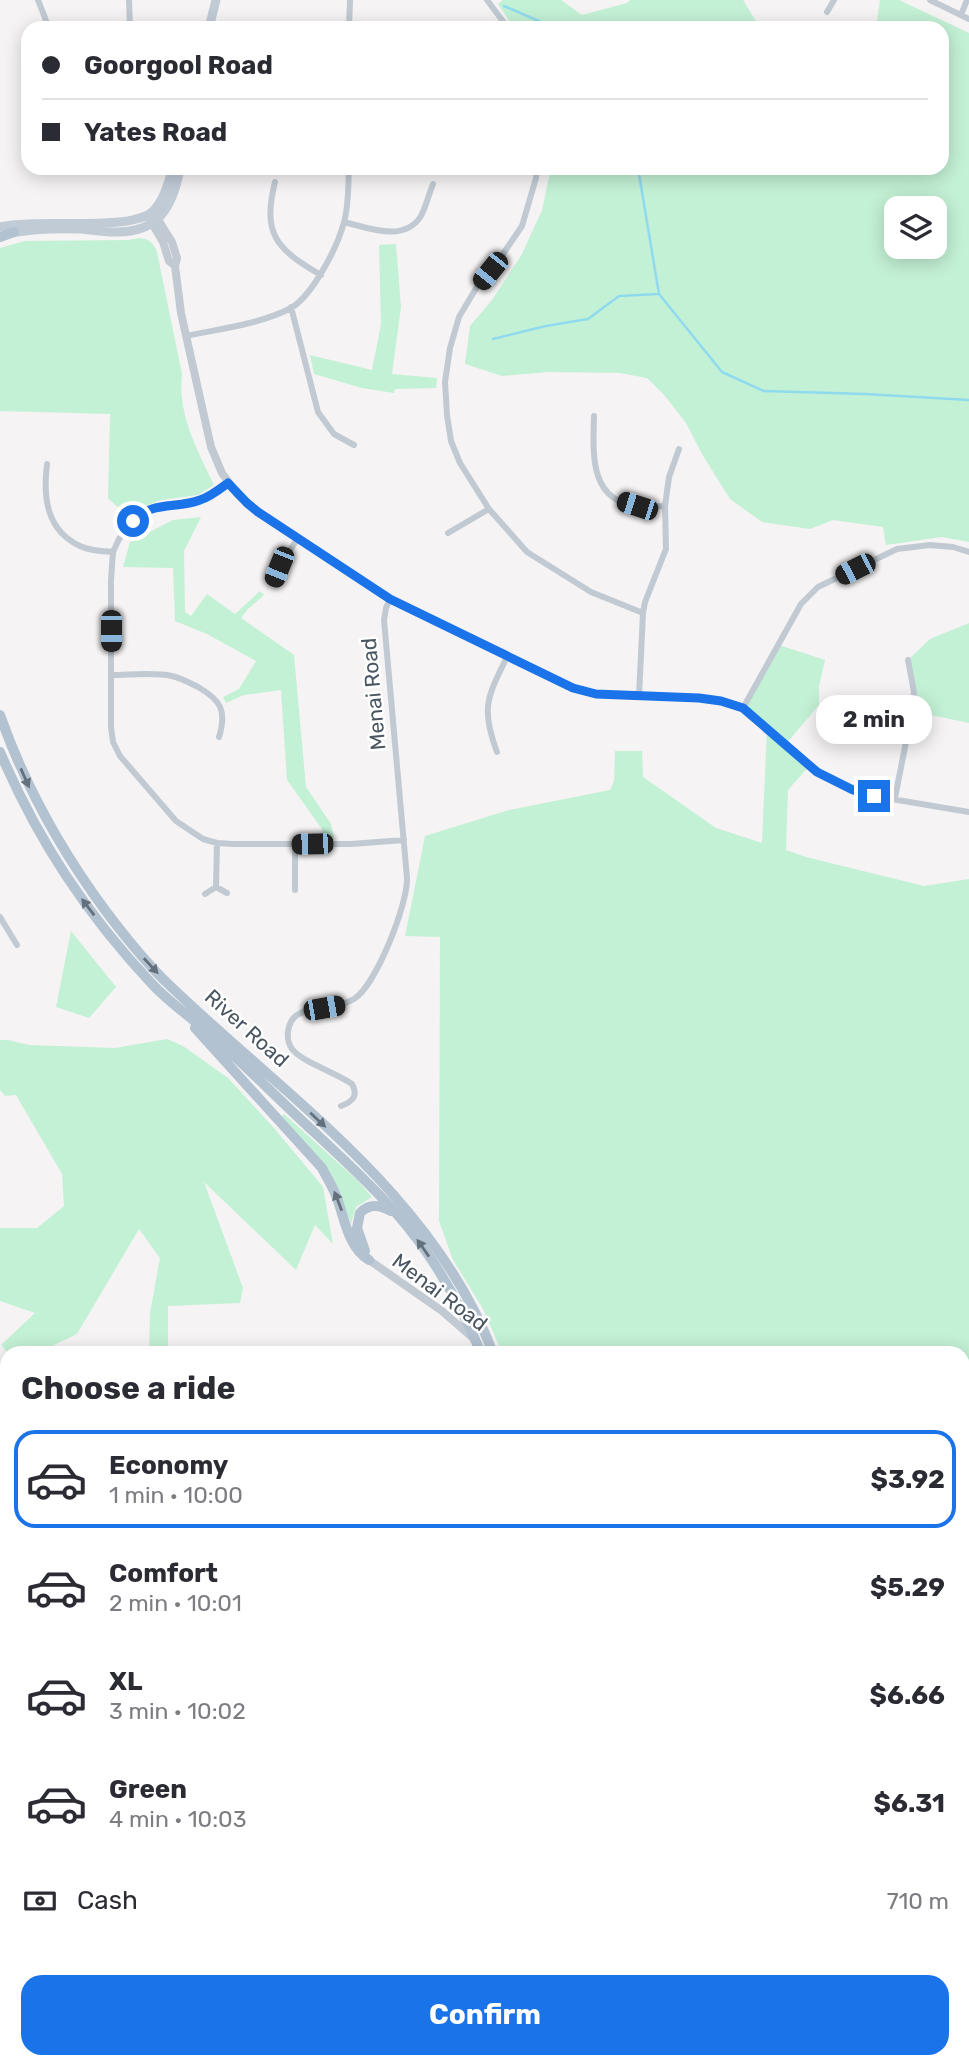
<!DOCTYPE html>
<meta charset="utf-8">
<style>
body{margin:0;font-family:Rubik,sans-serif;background:#f7f7f7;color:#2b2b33;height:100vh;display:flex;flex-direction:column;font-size:26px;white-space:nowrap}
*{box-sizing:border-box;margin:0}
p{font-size:23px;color:#7c7c81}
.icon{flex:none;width:38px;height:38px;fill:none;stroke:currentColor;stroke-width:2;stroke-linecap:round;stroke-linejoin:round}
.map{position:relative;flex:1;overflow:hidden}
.side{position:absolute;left:0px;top:1346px;width:970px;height:723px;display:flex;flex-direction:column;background:#fff;border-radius:21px 21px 0 0;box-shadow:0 4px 18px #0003}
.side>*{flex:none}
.hud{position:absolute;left:21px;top:21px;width:928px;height:154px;border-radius:21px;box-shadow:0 4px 18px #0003;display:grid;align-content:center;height:154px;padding:0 21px;background:#fff}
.controls{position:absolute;left:884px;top:196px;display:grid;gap:14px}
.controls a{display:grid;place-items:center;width:63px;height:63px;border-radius:14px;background:#fff;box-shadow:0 4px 18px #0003;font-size:35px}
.end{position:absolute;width:32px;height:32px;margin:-16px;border:9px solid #1a73e8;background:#fff;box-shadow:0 0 0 4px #fff}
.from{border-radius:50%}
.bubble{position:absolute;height:49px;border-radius:21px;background:#fff;box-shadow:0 4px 18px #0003;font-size:23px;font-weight:700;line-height:49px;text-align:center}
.car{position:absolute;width:21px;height:42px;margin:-21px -10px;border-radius:9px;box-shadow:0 0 5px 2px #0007;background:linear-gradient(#222 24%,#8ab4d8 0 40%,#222 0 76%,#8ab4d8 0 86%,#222 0)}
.hud b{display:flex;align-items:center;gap:24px;height:66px;font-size:26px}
.hud b+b{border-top:2px solid #e1e1e2}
.hud i{width:18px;height:18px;background:#2b2b33}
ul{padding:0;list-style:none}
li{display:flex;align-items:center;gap:21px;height:98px;margin:0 14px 10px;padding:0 7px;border:4px solid transparent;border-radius:21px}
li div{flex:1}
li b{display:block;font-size:26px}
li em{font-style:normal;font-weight:700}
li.active{border-color:#1a73e8}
li>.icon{width:63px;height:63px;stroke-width:1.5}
h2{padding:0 21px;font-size:32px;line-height:84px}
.pay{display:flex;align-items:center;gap:18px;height:77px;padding:0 21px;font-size:26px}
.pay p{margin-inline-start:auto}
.primary-button{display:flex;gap:14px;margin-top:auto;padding:14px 21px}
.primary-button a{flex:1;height:80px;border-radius:21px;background:#1a73e8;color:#fff;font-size:28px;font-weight:700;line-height:80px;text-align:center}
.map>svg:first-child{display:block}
</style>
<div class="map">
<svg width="969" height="2068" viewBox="0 0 969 2068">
<rect width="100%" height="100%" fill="#f5f3f3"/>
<path fill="#c3f1d5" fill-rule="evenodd" d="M503 0H561L582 15 627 3 630 0H743L760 28H514L498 4Z
M880 0H899L969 33V542L942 537 886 545 883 527 833 520 810 529 762 522 730 499 702 454 686 423 665 396 647 378 620 373 548 372 502 376 465 364 470 326 492 300 522 254 542 210 551 168H942V28H876ZM896 208H934V247H896Z
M139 238C149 239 153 242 157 252L182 374C177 413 197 450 214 485L198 495 161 500 139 508 128 517 108 498 110 414 0 411V248L25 241 128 240Z
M396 244 401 307 392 374 437 378 436 388 395 389 394 393 362 388 314 374 310 355 372 370 381 324 379 245Z
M201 517 184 551 185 612 191 616 207 594 235 614 260 591 264 595 247 610 241 618 294 655 306 787 331 824 334 838H323L322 829 287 780 281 690 244 695 226 703 223 697 239 689 256 661 207 634 175 621 173 568 123 567 130 542 173 520Z
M969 623V723L912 711 914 692 908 660 930 639Z
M779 645 825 660 819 686V705L786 744 810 765 788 790 786 850 806 857 924 886 969 879V1419L963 1420 962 1353H502L483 1309 453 1260 439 1221 440 937 405 936 425 836 509 810 610 790 614 781 615 751H642L643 777 716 828 762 843 767 728 743 708Z
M71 931 116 987 89 1018 56 1007Z
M167 1039 183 1046 228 1078 274 1128 323 1187 333 1244 315 1225 296 1270 204 1182 243 1288 240 1303 168 1306V1353H149L150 1313 160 1258 139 1229 77 1334 37 1353H8L1 1345 35 1313 0 1301V1228H37L64 1206 62 1174 16 1095 5 1096 0 1090V1040H8L29 1045 115 1048Z
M284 1114 357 1180 372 1197 356 1207 351 1224 338 1187 282 1116Z
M0 1458 1 1534 7 1536V1589L0 1586Z
M969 1657V1748L963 1750V1661Z
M969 1802V2068H455V2062H962V1804Z
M0 1969 7 1971V2062H88L93 2068H0Z
M165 2062H246L242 2068H164Z"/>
<path fill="#90daee" d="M969 1419V1637L963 1640 962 1420Z
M0 1586 7 1589V1725L0 1721Z
M969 1748V1802L963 1804V1750Z"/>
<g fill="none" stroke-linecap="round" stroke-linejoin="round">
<path stroke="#90daee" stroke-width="2.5" d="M504 6 541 22 546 28
M638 168 659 294 722 372 764 391 865 394 969 400
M493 339 546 326 588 319 619 296 658 294"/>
<path stroke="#c1cad2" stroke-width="6" d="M38 0 49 28
M129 0 130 28
M487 0 508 28
M930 0 969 19
M827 12 834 0
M961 15 967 0
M349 28 350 0
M537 168 536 178 522 226 501 257 478 285 459 317 450 348 445 382 447 415 451 441 460 463 489 509 527 552 591 592 643 613
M275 182C262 234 276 249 321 275
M344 222C369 228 404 243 421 216 426 206 429 194 433 184
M291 307 318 412 334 434 354 445
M186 336C219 329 261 324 291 308 313 295 338 246 344 222 349 205 348 185 349 168
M594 416C593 454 589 501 638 506 647 507 656 506 665 506
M47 464C43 497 46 530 80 546 90 551 102 551 113 552
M228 483 199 501 162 506 146 511 139 515 119 539 113 552 111 580V727L113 742 120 756 176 821 203 839 217 843 233 844H351L404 840
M448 533 489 509
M274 581 279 567 298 538
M111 675C130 675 153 672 172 676 181 678 190 683 198 687 221 700 227 711 219 737
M639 696 643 613 645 602 666 549 665 506 669 477 679 449
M743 708 801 604 818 587 897 549 930 545 953 547 969 552
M497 752C480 707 488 696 508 655
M895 798 912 711 914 692 908 660
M216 887 217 843
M295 890V844
M205 894 216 887 227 893
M0 917 17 945
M341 1106C352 1102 359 1096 352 1084 337 1073 302 1062 292 1049 285 1039 287 1022 297 1015 313 1004 337 1010 354 999 376 985 408 904 407 878L384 620 386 608 390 599 573 688 595 694 699 698 721 701 743 708 817 772 836 783 874 796 969 812
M0 1369 7 1374
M0 1448 7 1450
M0 1791 7 1795
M0 1866 7 1850
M304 2068 310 2062"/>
<path stroke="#c1cad2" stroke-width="8" d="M154 213 172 242 177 258 175 266 181 313 211 447 222 473 238 495 258 512 390 599
M150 220 163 242 169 261 175 266
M369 1260 442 1311 473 1338
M0 1913 7 1916"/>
<path stroke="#c1cbd6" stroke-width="9" d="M209 28 216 0
M0 227C36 218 128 232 152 212 164 201 168 183 173 168
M10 233C33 229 57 228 81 229 92 230 103 232 114 232 158 233 173 208 180 168"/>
<path stroke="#b3c2d1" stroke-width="10" d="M0 237 14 232
M0 715C25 786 60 849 105 910 123 934 141 957 163 979 281 1094 432 1192 493 1353
M0 752C38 841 87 915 153 985 170 1003 191 1017 209 1034 240 1060 268 1089 298 1117 331 1148 366 1179 396 1213 432 1254 460 1303 481 1353
M195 1028 322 1168C327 1178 333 1187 337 1198 345 1220 348 1247 369 1260
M365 1251 357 1228 360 1213C370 1203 379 1205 391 1211
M260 2068 265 2062
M276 2068 281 2062"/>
</g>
<defs><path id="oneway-solid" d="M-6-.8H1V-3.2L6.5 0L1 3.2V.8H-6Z" transform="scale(1.75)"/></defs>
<g fill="#64717d">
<use href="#oneway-solid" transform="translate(25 778) rotate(66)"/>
<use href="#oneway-solid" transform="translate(88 907) rotate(-127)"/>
<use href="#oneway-solid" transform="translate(151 966) rotate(47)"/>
<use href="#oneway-solid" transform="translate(318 1120) rotate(43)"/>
<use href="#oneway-solid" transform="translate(338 1201) rotate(-111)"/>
<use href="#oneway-solid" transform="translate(423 1248) rotate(-125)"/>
</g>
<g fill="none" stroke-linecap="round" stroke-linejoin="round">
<path stroke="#1a73e8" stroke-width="9" d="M133 521C151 501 177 509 200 500 210 497 220 489 228 483L247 503 258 512 390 599 573 688 596 694 699 698 721 701 743 708 817 772 853 790 874 796"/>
</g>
<g text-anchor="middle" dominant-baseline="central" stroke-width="5" stroke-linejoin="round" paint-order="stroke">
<g font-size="21" fill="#4a5661" stroke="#fff">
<text transform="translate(373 694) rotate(-95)">Menai Road</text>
<text transform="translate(247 1028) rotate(42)">River Road</text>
<text transform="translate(440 1292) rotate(37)">Menai Road</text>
</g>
</g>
</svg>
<div class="controls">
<a><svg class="icon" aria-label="layers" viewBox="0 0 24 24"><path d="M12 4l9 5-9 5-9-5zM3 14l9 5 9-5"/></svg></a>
</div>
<i class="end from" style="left:133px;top:521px"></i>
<i class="end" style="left:874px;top:796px"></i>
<div class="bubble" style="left:816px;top:695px;width:116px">2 min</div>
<i class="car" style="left:490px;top:271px;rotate:219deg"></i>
<i class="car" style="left:637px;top:506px;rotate:288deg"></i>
<i class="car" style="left:279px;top:567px;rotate:202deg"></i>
<i class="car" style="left:855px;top:569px;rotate:243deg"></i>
<i class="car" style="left:111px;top:631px;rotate:180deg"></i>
<i class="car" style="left:312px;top:844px;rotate:269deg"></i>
<i class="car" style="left:324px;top:1008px;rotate:80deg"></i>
<div class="hud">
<b><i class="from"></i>Goorgool Road</b>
<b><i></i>Yates Road</b>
</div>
<section class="side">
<h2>Choose a ride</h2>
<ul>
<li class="active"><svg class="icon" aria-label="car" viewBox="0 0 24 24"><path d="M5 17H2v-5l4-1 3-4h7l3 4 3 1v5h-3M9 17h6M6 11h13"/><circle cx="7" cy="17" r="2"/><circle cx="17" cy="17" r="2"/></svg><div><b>Economy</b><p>1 min · 10:00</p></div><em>$3.92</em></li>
<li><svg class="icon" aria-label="car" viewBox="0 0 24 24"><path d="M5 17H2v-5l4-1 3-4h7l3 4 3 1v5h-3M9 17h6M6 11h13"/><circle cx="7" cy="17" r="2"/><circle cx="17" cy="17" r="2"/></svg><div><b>Comfort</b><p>2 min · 10:01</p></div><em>$5.29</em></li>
<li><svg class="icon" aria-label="car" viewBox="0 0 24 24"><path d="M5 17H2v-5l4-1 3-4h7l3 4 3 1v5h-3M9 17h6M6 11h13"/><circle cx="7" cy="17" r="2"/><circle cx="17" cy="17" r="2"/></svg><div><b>XL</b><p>3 min · 10:02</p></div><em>$6.66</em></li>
<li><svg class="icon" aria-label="car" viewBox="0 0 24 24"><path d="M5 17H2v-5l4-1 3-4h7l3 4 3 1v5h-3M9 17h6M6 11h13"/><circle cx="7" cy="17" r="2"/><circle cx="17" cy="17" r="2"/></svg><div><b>Green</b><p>4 min · 10:03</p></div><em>$6.31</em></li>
</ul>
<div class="pay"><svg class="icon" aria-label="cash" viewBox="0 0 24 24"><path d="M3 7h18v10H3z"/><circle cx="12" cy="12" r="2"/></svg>Cash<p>710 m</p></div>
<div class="primary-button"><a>Confirm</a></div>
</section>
</div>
